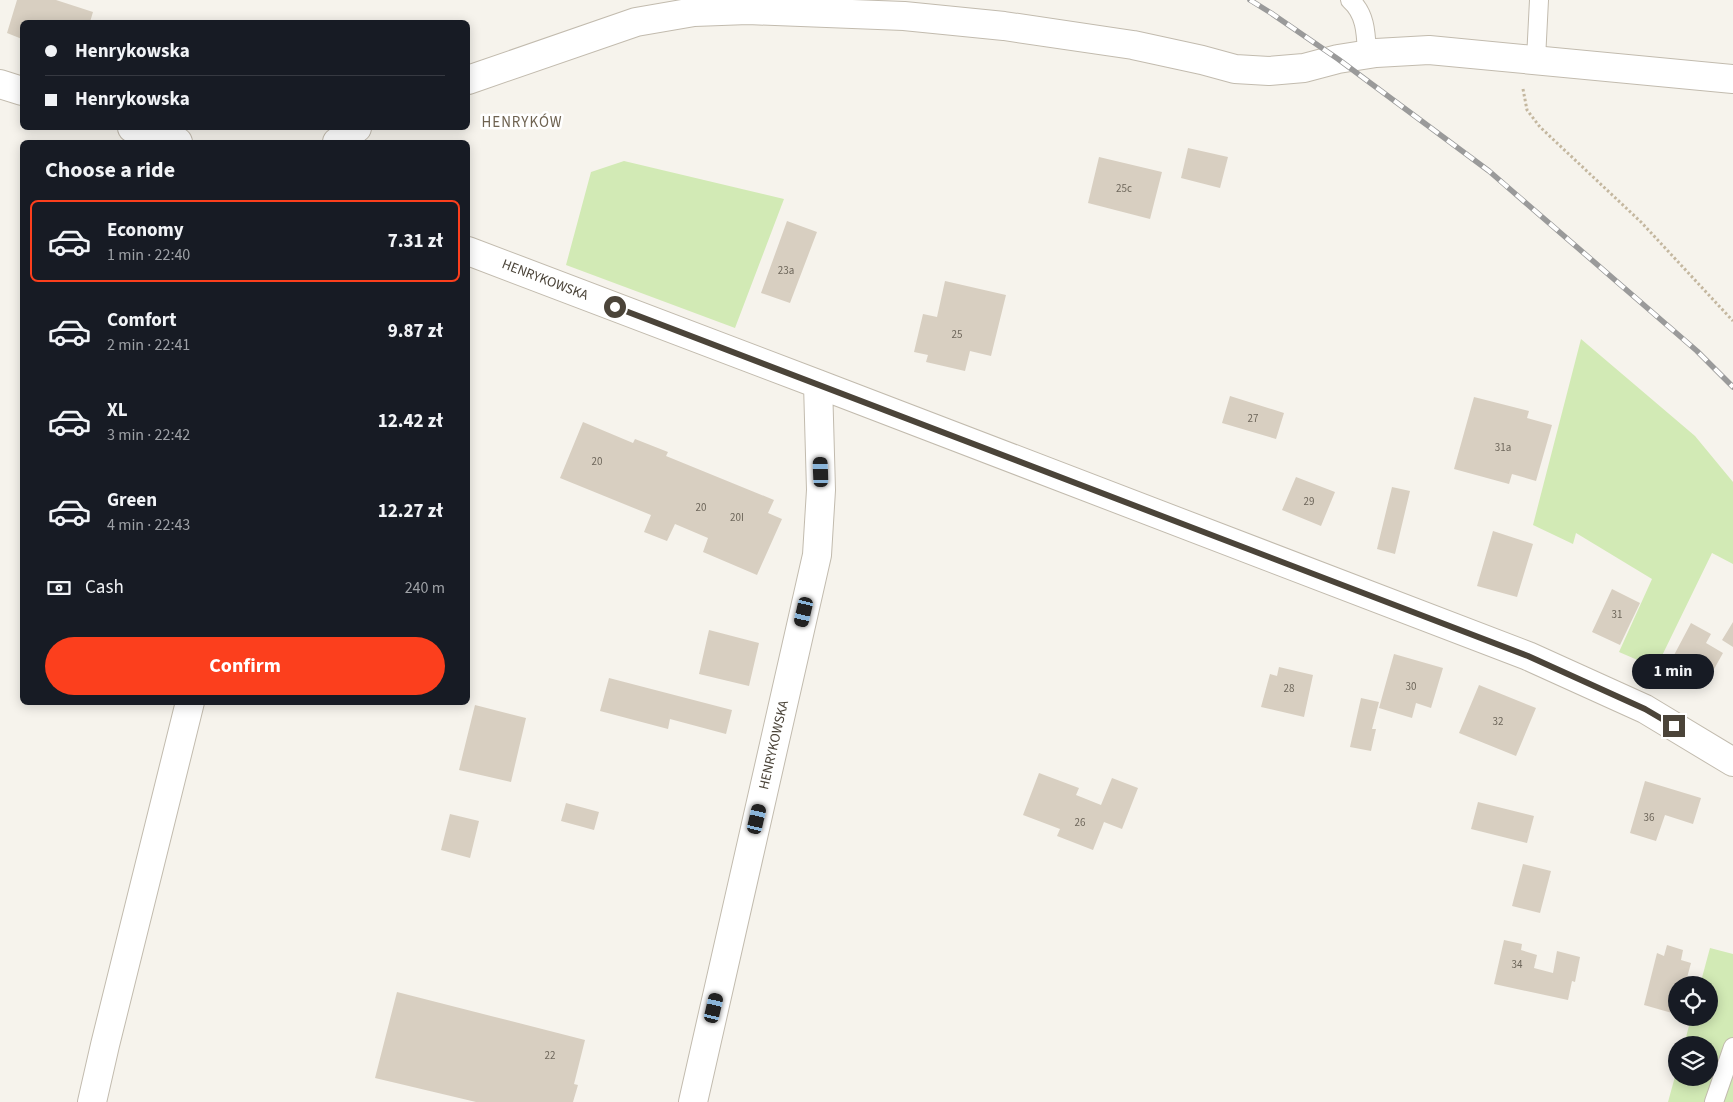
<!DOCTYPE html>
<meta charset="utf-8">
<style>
body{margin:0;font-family:"Source Sans 3",sans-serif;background:#242831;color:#f1f3f6;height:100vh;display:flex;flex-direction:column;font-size:19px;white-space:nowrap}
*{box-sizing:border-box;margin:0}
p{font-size:16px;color:#9ea1a6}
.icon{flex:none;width:28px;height:28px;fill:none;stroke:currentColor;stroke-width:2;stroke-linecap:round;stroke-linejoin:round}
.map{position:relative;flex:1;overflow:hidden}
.side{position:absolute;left:20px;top:140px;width:450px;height:565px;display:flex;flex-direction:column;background:#171b24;border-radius:8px;box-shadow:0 2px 12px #0003}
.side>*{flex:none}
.hud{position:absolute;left:20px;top:20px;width:450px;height:110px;border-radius:8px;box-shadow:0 2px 12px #0003;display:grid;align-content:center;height:110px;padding:0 25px;background:#171b24}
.fabs{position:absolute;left:1668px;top:976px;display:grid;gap:10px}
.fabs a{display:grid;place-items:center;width:50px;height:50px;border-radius:50%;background:#171b24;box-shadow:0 2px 12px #0003;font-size:25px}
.end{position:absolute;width:22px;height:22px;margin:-11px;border:6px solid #4b4439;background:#fff;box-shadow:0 0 0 2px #fff}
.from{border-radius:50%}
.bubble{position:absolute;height:35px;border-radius:18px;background:#171b24;box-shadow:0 2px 12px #0003;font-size:16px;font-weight:700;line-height:35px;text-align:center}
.car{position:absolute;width:15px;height:30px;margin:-15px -8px;border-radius:6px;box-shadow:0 0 4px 1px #0007;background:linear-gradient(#222 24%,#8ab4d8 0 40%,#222 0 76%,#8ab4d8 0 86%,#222 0)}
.hud b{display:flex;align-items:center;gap:18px;height:48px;font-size:19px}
.hud b+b{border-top:1px solid #363941}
.hud i{width:12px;height:12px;background:#f1f3f6}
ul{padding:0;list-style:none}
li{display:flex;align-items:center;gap:15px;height:82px;margin:0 10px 8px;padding:0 15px;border:2px solid transparent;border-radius:8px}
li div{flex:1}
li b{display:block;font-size:19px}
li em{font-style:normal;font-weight:700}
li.active{border-color:#fc3f1d}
li>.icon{width:45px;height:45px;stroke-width:1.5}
h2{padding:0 25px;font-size:22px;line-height:60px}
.pay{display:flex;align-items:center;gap:12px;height:55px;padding:0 25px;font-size:19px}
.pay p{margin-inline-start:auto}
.action{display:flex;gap:10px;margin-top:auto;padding:10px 25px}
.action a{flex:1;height:58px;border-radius:30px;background:#fc3f1d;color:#fff;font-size:20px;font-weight:700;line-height:58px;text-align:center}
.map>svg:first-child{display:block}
</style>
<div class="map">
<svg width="1733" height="1102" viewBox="0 0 1733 1102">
<rect width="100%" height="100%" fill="#f6f3ec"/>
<path fill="#d2eab5" d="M624 161 784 199 735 328 566 265 591 172Z
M1581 339 1695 436 1733 482V564L1712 553 1656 668 1619 652 1652 579 1576 533 1573 544 1533 525Z
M1710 948 1733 954V1102H1668L1676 1073V1078H1709V1045H1684L1691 1018H1709V985H1700Z"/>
<path fill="#d8cfc1" d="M17 0H56L93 12 90 22H22V39L7 33Z
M1188 148 1228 157 1220 188 1181 178Z
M1099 157 1162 172 1150 219 1088 203Z
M787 221 817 232 790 303 761 293Z
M945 281 1006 295 991 356 970 351 965 371 926 362 928 355 914 352 923 314 937 317Z
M1230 396 1284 413 1276 439 1222 423Z
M1474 397 1529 411 1527 418 1552 425 1536 481 1512 474 1509 484 1454 469Z
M583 422 633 443 635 439 668 452 666 456 774 500 768 513 782 519 757 575 703 552 708 538 675 524 667 541 644 532 651 515 560 478Z
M1296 477 1335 492 1321 526 1282 510Z
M1392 487 1410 491 1395 554 1377 549Z
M1493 531 1533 544 1517 597 1477 586Z
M1612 589 1640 603 1620 645 1592 632Z
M1733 622V647L1722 640Z
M1691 623 1711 634 1706 643 1723 653 1709 678 1673 657Z
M709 630 759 643 749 686 699 674Z
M1394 654 1443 668 1431 708 1416 703 1412 718 1379 708Z
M1279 667 1313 675 1304 717 1261 707 1270 674 1277 676Z
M609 678 732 710 726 734 670 719 668 729 600 711Z
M1479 685 1536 708 1516 756 1459 733Z
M1361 698 1379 702 1372 729H1376L1371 751 1350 747Z
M475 705 526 718 511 782 459 770Z
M1039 773 1079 788 1076 795 1101 805 1112 778 1138 788 1122 829 1104 822 1093 850 1057 836 1060 829 1023 815Z
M1645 781 1701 798 1693 824 1665 815 1656 841 1630 833Z
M1478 802 1534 816 1527 843 1471 829Z
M566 803 599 812 594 830 561 821Z
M450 814 479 821 470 858 441 850Z
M1523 864 1551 871 1540 913 1512 906Z
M1504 940 1522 944 1521 950 1537 955 1534 968 1553 973 1557 951 1580 957 1575 982 1572 981 1568 1000 1494 984Z
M1667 945 1683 950 1681 960 1691 963 1685 985H1676V998L1672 1013 1644 1005 1657 953 1664 956Z
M397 992 585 1040 574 1084 578 1085 573 1102H476L375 1078Z"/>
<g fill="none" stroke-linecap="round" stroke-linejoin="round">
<g stroke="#c2bbae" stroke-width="20">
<path id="service" d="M1350 0C1366 14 1366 34 1367 54
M1536 59 1539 0
M1714 1102 1733 1047"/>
</g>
<g stroke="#c2bbae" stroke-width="30">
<path id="minor" d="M468 80 636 22 694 12 748 10 904 16 1004 26 1133 45 1202 60 1235 69 1269 71 1304 68 1338 59 1376 53 1429 50 1733 79
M0 84 22 91
M132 128 178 142
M337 142 357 128
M468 251 818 384 1528 656 1645 709 1733 762
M92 1102 105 1045 190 702
M693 1102 817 555 821 490 818 384"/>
</g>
<path stroke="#c4b79f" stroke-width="3" stroke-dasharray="2.5 2.5" stroke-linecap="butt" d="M1523 89 1527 110 1540 127 1641 222 1733 321"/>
<use href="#service" stroke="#fff" stroke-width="18"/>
<use href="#minor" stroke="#fff" stroke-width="28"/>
<g stroke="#9a9a9a" stroke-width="5.5">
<path id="rail" d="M1250 0 1271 13 1338 59 1489 171 1697 351 1733 387"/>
</g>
<use href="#rail" stroke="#fff" stroke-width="4" stroke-dasharray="11" stroke-linecap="butt"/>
</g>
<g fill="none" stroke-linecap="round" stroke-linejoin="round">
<path stroke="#4b4439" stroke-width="6" d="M615 307 1528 656 1645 709 1674 726"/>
</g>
<g text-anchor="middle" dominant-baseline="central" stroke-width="5" stroke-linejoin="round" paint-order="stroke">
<g font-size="11" fill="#6e675b">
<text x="1124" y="188">25c</text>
<text x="786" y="270">23a</text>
<text x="957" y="334">25</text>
<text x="1253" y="418">27</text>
<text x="1503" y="447">31a</text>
<text x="597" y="461">20</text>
<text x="1309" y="501">29</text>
<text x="701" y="507">20</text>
<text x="737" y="517">20I</text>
<text x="1617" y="614">31</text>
<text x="1411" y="686">30</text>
<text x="1289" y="688">28</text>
<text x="1498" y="721">32</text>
<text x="1649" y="817">36</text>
<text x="1080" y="822">26</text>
<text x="1517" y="964">34</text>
<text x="550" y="1055">22</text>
</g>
<g font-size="14" fill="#4b4439" stroke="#fff">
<text transform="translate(545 280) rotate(21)">HENRYKOWSKA</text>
<text transform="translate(774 745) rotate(-77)">HENRYKOWSKA</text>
</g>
<g font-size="15" letter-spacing="1" fill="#6e6250" stroke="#fff">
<text x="522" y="122">HENRYKÓW</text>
</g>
</g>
</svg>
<div class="fabs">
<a><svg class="icon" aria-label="locate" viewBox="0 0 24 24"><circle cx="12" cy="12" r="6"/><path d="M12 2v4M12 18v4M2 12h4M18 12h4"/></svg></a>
<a><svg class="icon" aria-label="layers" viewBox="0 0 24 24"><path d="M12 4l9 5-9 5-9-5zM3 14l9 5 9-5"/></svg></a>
</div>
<i class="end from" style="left:615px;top:307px"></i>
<i class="end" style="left:1674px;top:726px"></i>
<div class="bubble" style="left:1632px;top:654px;width:82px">1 min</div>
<i class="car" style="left:821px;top:472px;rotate:358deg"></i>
<i class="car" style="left:804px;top:612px;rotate:193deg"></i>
<i class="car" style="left:757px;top:819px;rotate:13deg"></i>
<i class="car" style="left:714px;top:1008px;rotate:13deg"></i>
<div class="hud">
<b><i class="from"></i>Henrykowska</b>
<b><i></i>Henrykowska</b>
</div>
<section class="side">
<h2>Choose a ride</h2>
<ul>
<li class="active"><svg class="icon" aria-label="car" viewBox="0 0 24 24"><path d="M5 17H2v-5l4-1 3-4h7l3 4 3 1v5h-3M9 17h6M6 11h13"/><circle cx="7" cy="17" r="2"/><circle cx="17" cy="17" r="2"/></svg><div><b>Economy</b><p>1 min · 22:40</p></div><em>7.31 zł</em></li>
<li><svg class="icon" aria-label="car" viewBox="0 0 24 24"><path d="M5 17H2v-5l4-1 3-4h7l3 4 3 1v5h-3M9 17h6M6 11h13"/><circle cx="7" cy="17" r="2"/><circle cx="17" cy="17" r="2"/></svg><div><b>Comfort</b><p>2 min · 22:41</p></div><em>9.87 zł</em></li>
<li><svg class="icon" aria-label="car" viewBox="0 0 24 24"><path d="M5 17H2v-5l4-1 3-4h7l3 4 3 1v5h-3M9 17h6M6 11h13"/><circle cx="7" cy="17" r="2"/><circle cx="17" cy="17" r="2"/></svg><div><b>XL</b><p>3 min · 22:42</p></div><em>12.42 zł</em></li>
<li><svg class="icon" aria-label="car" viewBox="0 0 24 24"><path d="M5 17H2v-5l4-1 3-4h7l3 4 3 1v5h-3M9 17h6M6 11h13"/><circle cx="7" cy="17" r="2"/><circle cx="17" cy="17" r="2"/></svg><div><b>Green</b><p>4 min · 22:43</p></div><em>12.27 zł</em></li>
</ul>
<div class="pay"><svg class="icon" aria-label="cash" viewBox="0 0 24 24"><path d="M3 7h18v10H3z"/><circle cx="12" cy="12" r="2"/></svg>Cash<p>240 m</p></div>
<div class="action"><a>Confirm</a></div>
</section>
</div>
